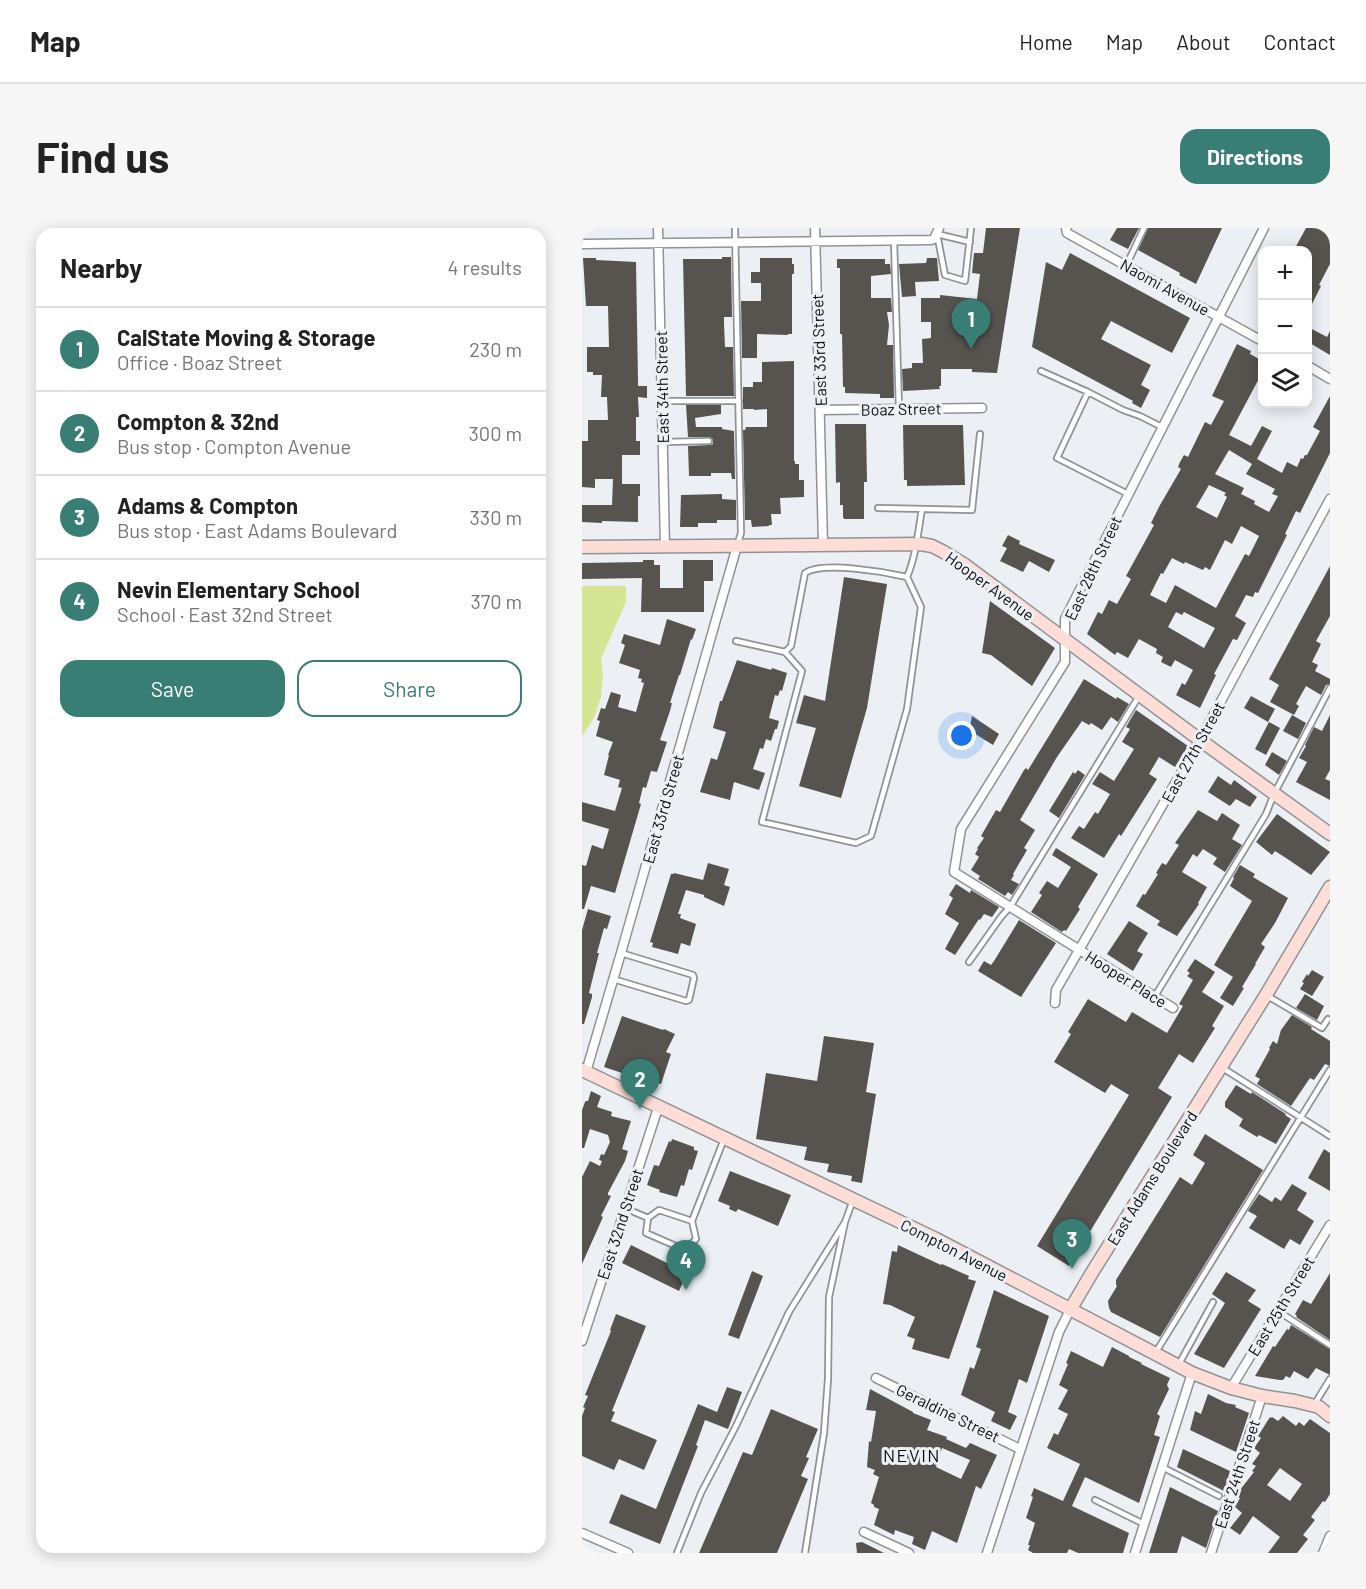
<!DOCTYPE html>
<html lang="en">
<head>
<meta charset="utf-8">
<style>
  :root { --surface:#fff; --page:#f6f6f6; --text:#222; --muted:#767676; --line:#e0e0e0; --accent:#397e74 }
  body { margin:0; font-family:Barlow,sans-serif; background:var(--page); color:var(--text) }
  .controls { position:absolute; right:18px; top:18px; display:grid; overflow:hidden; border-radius:12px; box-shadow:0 3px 15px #0003 }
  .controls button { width:54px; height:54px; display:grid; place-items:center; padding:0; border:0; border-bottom:2px solid var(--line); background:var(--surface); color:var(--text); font:30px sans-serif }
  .you { position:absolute; left:380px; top:508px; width:21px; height:21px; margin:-15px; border:4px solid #fff; border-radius:50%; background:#1a73e8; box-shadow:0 0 0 9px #1a73e833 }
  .badge { display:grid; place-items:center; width:39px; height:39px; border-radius:50%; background:var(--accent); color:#fff; font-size:20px; font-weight:700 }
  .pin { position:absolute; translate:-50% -50px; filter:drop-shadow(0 2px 3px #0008) }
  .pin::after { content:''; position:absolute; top:32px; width:21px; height:18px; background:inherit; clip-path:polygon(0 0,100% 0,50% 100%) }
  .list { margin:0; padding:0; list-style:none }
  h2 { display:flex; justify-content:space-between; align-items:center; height:78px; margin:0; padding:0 24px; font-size:26px }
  h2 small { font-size:20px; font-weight:400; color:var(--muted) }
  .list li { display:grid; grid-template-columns:39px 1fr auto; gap:18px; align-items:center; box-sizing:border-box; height:84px; padding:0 24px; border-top:2px solid var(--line) }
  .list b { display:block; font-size:22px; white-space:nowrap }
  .list p { margin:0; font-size:20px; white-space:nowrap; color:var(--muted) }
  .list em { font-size:20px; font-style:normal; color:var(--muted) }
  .actions { display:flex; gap:12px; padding:18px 24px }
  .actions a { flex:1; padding:14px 0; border:2px solid var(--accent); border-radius:18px; text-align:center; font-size:21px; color:var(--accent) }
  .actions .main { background:var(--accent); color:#fff }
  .icon { flex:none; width:33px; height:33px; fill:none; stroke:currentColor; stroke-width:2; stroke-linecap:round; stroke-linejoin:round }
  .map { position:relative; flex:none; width:748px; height:1325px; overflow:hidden; border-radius:18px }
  header { display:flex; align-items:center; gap:36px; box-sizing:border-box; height:84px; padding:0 30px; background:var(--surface); border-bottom:2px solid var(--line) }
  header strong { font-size:28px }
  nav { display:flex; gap:33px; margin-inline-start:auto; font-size:21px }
  .intro { display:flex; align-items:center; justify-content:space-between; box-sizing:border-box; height:144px; padding:0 36px }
  h1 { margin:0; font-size:42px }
  .button { padding:15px 27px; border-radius:18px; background:var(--accent); color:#fff; font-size:21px; font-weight:700 }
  main { display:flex; gap:36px; padding:0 36px }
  aside { flex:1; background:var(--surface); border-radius:18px; box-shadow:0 3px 15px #0003 }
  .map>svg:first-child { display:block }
  .green { fill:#d6e593 }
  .building { fill:#575450; fill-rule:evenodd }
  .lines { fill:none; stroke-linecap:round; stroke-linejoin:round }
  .lane-casing { stroke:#8f9398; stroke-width:8 }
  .street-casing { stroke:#8f9398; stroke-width:11 }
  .secondary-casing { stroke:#8f9398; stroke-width:15 }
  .lane { stroke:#fff; stroke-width:4.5 }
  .street { stroke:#fff; stroke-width:8 }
  .secondary { stroke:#fdddd5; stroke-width:12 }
  .labels { text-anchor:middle; stroke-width:6; stroke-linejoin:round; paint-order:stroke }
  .street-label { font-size:16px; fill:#0b0c0e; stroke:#ecf0f5 }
  .neighbourhood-label { font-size:18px; letter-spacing:1.5px; fill:#0b0c0e; stroke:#ecf0f5 }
</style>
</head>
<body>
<header>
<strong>Map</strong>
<nav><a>Home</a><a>Map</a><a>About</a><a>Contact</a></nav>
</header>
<div class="intro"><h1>Find us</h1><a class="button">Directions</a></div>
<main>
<aside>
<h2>Nearby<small>4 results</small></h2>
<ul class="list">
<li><span class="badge">1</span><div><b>CalState Moving &amp; Storage</b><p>Office · Boaz Street</p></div><em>230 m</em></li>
<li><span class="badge">2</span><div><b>Compton &amp; 32nd</b><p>Bus stop · Compton Avenue</p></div><em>300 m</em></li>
<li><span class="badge">3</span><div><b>Adams &amp; Compton</b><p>Bus stop · East Adams Boulevard</p></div><em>330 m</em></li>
<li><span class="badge">4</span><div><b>Nevin Elementary School</b><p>School · East 32nd Street</p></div><em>370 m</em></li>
</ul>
<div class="actions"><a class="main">Save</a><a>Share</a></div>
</aside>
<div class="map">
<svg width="748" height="1325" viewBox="0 0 748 1325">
  <rect width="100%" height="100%" fill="#ecf0f5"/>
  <path class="green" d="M0 358H44V374L19 431 21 449 19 469 12 490 0 508Z"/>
  <path class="building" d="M404 0H438L415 145 390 144V141H359V158H357L358 161 321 163 320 141 330 140V135H341L340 111 349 110V94H339V70H358V67L395 71 398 46 390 45 392 25H401Z
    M535 0H557L546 21 528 12Z
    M566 0H640L614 56 597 47 598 45 556 22Z
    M724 0H748V36L737 57 739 58 726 84V22H712Z
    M488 25 608 90 590 125 529 93 519 111 569 137 559 157 568 162 559 180 550 175 551 173 450 119 464 34 480 42Z
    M140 29H149L150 89H142V96L143 119H151L152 168H104L101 31H140Z
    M1 30H14V32L54 34 56 152V158H65V170L56 169 57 189H54V213H58V227H40V256H58V268H56V294L20 293V295L0 294V277H30L31 251H13V260L0 259V213H6V192H26L25 169H19L20 147H11V144H5V119H27L26 78H4Z
    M178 30H210V36H212V46H210V106H206V107L175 106V130H160L159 73H179V55H169V44H178Z
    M345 30H355L357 53 333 54 334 68 320 69 317 36 344 35Z
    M255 31H303V36H308L309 46 289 48V70H309L310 84H305L307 97 305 117H311L312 170H298V166L263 165V159H261L260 106H258V40H255Z
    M726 99 745 109 748 103V127L726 114Z
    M655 116 669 123 668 126 681 133V143L647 207 669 218 680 198 690 203 675 231 700 245 705 234 715 239 719 230 721 231 723 227H725L738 203 731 199 748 168V225L718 285 714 283 703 306 705 307 676 365 673 364 671 369 664 367 653 388 664 395 655 412 651 411 632 446 634 447 618 480 594 467 600 455 603 457 611 442 593 432 589 439 579 434 581 429 574 425 575 421 557 411 546 430 535 424 533 427 505 406 516 384 520 386 527 372 535 376 549 351 544 348 572 297 569 295 578 277 599 241 596 239 598 234 602 227 606 229 623 194 629 197 642 173 630 168 652 122ZM647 222 670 236 664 246 693 261 690 266 696 268 687 284 672 276 673 273 659 266 662 260 633 246ZM627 257 644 265 642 267 645 269 635 290 614 279ZM659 298 677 308 667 328 663 326 634 380 593 357 584 375 568 367 579 345 581 346 590 330 602 336 603 334 621 342 623 339 628 342 643 312 650 316ZM594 384 600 387 602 384 633 400 622 420 586 399Z
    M212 133V233H213V236H217V252H222V269L198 270 199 286H189L190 297H187V298L170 299 169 292H163L161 202H163L164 199H185V181L172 182V181H161V159H171V154H180V134Z
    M104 177H139V186L113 190 114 199H140V201L152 203 153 251H150L149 245H129V248H107L106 218 128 217 131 216V212L127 209H106Z
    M253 196H284L285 254H282V291H262L261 289V277H258V254L254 255Z
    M321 197H381L383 257 325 258V252H322Z
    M140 266V271L154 272V292H135V295H116V299H98L99 267Z
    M426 307 438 313 437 316 473 332 467 344 447 333 441 344 418 333 425 320 420 318Z
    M61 332H72V337H78V360H101V332H131V353H122V384H59L60 350 0 351V335L61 334Z
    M748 338V388L734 413 739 416 730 434 736 437 733 443 748 451V456L744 457 739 467 724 458 714 476 717 478 712 487 688 474 697 457 687 451Z
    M262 349 305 356 285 480 259 570 217 558 234 500 214 495 222 467 243 473Z
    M408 373 473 420 450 458 409 427 400 425Z
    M85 391 114 401 110 412 109 411 98 447H97L88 475H90L88 483 78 512 85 514 75 544 69 543 64 560 61 559 57 575 59 576 33 665 9 658 2 681H0V637L4 638 10 617 21 621 27 601 0 593V574L33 583 40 560 36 559 38 552 22 547 27 527H26L31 514 14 508 18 493 15 492 19 480 23 481 29 464 39 467 36 479 54 484 62 455 59 454 60 451 56 450 58 442 37 435 43 417 39 415 42 406 78 417Z
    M155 432 189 442 190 440 205 445 200 463 198 462 196 468 193 467 187 490 197 493 195 501H193L189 513 184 511 181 521 178 520 171 541 183 545 177 562 152 554 148 572 118 564 129 530 135 532 144 504 131 500 138 473H140Z
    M502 451 534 471 535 469 547 476 536 494 529 489 520 502 509 495 507 497 500 493 475 529 438 592 453 602 442 620 445 622 431 646 432 647 429 652 437 656 430 667 426 664 423 668 396 651 398 648 389 642 397 629 393 626 396 621 395 620 402 610 399 608 414 582 418 584 442 542 444 540 446 542Z
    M669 468 693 481 686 494 662 480Z
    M554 482 606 518 593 539 577 529 567 546 575 551 539 608 537 606 522 630 489 610 497 598 502 601 513 584 516 586 528 566 510 556 518 544 532 553 552 521 540 514 548 501 544 499Z
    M710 487 724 495 716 511 701 503Z
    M748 487V542L743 551 748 553V572L714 554 725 534 717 530 724 518 723 517 732 499 740 503Z
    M390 488 417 506 411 517 390 504 392 501 388 499Z
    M687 494 698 500 684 527 673 521Z
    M690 524 705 533 697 547 683 537Z
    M496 542 503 547 477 590 467 583 491 544 493 546Z
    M636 548 649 557 652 552 675 569 668 579 654 571 648 578 626 564Z
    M616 582 635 593 640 585 658 597 650 611 660 617 643 644 631 636 635 630 621 621 615 629 611 626 600 644 625 659 616 675 617 676 595 708 575 697 578 693 554 678 561 666 563 667 576 646 574 645 580 635 584 637 597 617 593 615Z
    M695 586 748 624 729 647 704 630 693 623 690 627 674 614Z
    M474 620 516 646 496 679 498 681 484 703 482 702 480 704 449 684 460 667 457 665 465 653 476 660 489 639 470 627Z
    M126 635 147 641 142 657 148 659 142 678 122 669V667L104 662 96 686H99L98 690 114 696 108 718 99 715 96 726 70 719 71 715 68 714 89 646H91L92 645 121 652Z
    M658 637 673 646 671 649 706 670 693 695 679 716 683 719 673 736H674L660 759 662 760 651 778 638 770 651 749 632 737 670 673 648 658 652 650 651 649Z
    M374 656 388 665 389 662 417 679 410 689 402 686 398 692 397 691 373 727 363 721 377 695 363 686 371 670 367 667Z
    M6 681 29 688 25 701 22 700 15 725H17L7 765 10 766V769L2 796H0V702Z
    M437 692 474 715 439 769 396 743 402 733 409 737 412 733Z
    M547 693 566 705 555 723 561 726 551 743 525 726Z
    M613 731 633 744 620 764 642 778 630 798 633 800 611 835 597 826 576 860 590 869 487 1038 455 1018 547 867 529 856 523 865 472 834 489 806 486 804 506 771 544 794 550 784 585 805 601 778 597 776 611 752 605 748 608 745 605 743Z
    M730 742 742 749 730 768 718 761 722 755 720 754 725 746 726 748Z
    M723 766 742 778 735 792 714 780Z
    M710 787 730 799 729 801 748 813V838L743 836 732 852 728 850 709 878 675 856 678 851 673 848 688 821 687 820 691 813 695 816 699 802Z
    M40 788 81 802 82 801 93 806 84 824 89 826 79 856 61 850V852L22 839Z
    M242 808 292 815 284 864 294 866 280 955 269 953 270 948 245 944 247 936 222 932 225 919 174 911 184 845 235 853Z
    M654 857 669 866 670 864 704 886 703 887 709 891 694 916 677 907 675 909 657 898 661 891 643 879V874Z
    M9 863 19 868 15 879 30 884 29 888 49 893 40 921 46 923 43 933 26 965V967L29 968 19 988 21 989 0 1036V949L8 933 18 938 20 933 17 932 19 926 22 927 28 914 26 907 8 901 2 920H0V882L3 874 4 873H6Z
    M623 906 681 942 578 1109 529 1084 527 1080 526 1073 535 1058 534 1057V1052L598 949 610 957 623 935 611 927Z
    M90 911 112 919V922L116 923 110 942 107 941 102 958 99 957 95 969 77 964 78 962 65 957 72 937 77 938 87 913 89 914Z
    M742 921 748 925V963L726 950Z
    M148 943 209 967 196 998 156 981 154 984 147 981 148 978 136 973Z
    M710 956 725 965 715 982 732 993 718 1017 708 1011 702 1021 667 1000 675 988 666 983 677 966 690 974 693 969 699 973Z
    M49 1017 105 1045 97 1063 40 1035Z
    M316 1017 359 1037 360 1036 387 1048 386 1051 394 1053 367 1131 330 1121 333 1111 325 1108 333 1089 308 1077 301 1076 310 1023 315 1024Z
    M170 1043 181 1048 157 1111 146 1107Z
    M644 1044 674 1062 666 1073 679 1081 642 1140 612 1126 643 1075 630 1066Z
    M748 1045V1112L714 1089 715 1088 713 1086 721 1072 729 1076Z
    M412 1062 467 1088 445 1155 437 1151 426 1184 435 1188 428 1202 409 1193 413 1184 379 1167 388 1139 392 1141 399 1121 394 1119Z
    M34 1086 64 1098 30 1183 33 1184 29 1193 75 1212 62 1242 37 1231 32 1242 0 1228V1188L3 1180 1 1179 6 1168 3 1167 29 1103 28 1102Z
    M709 1097 748 1121V1147L734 1140 726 1151 712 1143 708 1150 704 1148 701 1152H698L673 1148 691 1118 693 1119 705 1101 707 1102Z
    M530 1119 547 1128V1129L560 1135 559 1136 588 1150 585 1157 587 1161 575 1186 578 1188 572 1207 578 1209 557 1275 503 1249 490 1278 547 1305 541 1325H496L487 1321 485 1325H451L446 1322 448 1317H446L453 1295 444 1290 451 1269 449 1268 452 1260 481 1273 498 1236 465 1220 472 1205 476 1207 486 1186 476 1181 486 1162 477 1157 486 1136 484 1135 489 1123 521 1139Z
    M145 1159 160 1164 146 1201 123 1192 114 1217 116 1218 78 1316 27 1295 39 1266 74 1281 116 1176 135 1184Z
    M288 1161 331 1184V1185L349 1192 345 1202 365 1209 364 1211 384 1220 388 1215 415 1227 399 1261 394 1258 375 1315 350 1303 343 1322 330 1316 332 1309 313 1302 312 1307 292 1297 297 1281 292 1279V1277L289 1275 297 1249 291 1246 293 1242 285 1239 287 1213 289 1214 294 1183 284 1182ZM360 1220 388 1232 379 1251 354 1239Z
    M626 1166 644 1175 654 1177 653 1179 667 1185 654 1224 608 1202 613 1183 619 1186Z
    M189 1181 236 1201 224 1229 227 1230 219 1248 226 1251 195 1325H117L161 1224 170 1227Z
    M701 1188 714 1198 717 1194 722 1198 728 1191 748 1205V1266L743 1274 741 1273 729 1289 733 1292 721 1307 726 1311 715 1325H686L698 1309 671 1288 658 1307 648 1300 660 1285 653 1279 658 1270 654 1269V1267L672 1244 670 1243 674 1238 670 1236 678 1225 672 1220 679 1210 676 1208 688 1189 689 1190 690 1189 696 1193ZM698 1240 720 1256 708 1273 685 1257Z
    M601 1221 648 1243 642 1263 595 1239Z
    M588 1259 636 1283 624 1320 600 1308 595 1325H567Z
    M280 1314 302 1325H275L274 1315Z"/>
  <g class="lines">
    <defs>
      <path id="lane" d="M153 0 159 305 155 318
        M312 12 317 181
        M388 14 355 6 363 47 383 53 389 0
        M544 38 562 0
        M459 143 506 164
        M80 173H157
        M81 214 127 213
        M546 266 475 230 506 164 541 182 558 188 580 199
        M296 280 390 282 398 206
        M154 413 203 424 209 418 223 345C241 333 303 344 325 349 334 328 336 304 340 281
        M203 424 220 443 180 594 274 615 289 608 325 481 339 379 325 349
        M387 734 419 689 428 679 557 468
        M31 751 104 773 107 772 112 750 111 747 39 725
        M684 767 740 800 746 791
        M573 768 684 586 692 566 748 460
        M639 839 748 908
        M43 980 66 990
        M110 993 77 982 66 990 64 1005 103 1022 114 1011 110 993 142 911
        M696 1083 748 1117
        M574 1124 748 842
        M597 1136 631 1074
        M732 1177 748 1151
        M580 1239 637 1268
        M513 1272 562 1296
        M95 1325 119 1265 154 1198 207 1084 263 994
        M223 1325 242 1205 246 1151 247 1069 263 994 271 972"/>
      <path id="street" d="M76 0 83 319
        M233 0 241 316
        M484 0 485 5 680 113
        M0 16 349 12 352 11 357 0
        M726 138 748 151
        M239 182 400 180
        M473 775 474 762 618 512 748 271
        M591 780 372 644 379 601 483 434V391L682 0
        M4 844 39 725 155 318
        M0 1113 76 880
        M294 1150 438 1221
        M649 1160 748 997
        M282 1304 327 1325
        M0 1305 46 1325
        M405 1325 477 1104 488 1082
        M553 1325 610 1145
        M629 1325 680 1168
        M741 1325 748 1308"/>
      <path id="secondary" d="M0 319 339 316 350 318 360 323 383 337 618 512 748 606
        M0 842 354 1011 610 1145 649 1160 680 1168 713 1173 737 1179 748 1188
        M488 1082 511 1043 684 767 748 659"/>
    </defs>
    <use href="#lane" class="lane-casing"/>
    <use href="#street" class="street-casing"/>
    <use href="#secondary" class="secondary-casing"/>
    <use href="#lane" class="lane"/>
    <use href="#street" class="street"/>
    <use href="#secondary" class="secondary"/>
  </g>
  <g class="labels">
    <g class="street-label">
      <text transform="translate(583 59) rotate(29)" y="6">Naomi Avenue</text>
      <text transform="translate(237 122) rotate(-92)" y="6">East 33rd Street</text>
      <text transform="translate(80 159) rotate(-91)" y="6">East 34th Street</text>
      <text transform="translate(319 181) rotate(-1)" y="6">Boaz Street</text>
      <text transform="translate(511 340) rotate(-65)" y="6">East 28th Street</text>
      <text transform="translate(408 358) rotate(36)" y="6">Hooper Avenue</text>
      <text transform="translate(611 524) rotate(-61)" y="6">East 27th Street</text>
      <text transform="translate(81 581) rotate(-74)" y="6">East 33rd Street</text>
      <text transform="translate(544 751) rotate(32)" y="6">Hooper Place</text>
      <text transform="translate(570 950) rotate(-58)" y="6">East Adams Boulevard</text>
      <text transform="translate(38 996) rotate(-72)" y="6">East 32nd Street</text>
      <text transform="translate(372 1022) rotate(27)" y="6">Compton Avenue</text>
      <text transform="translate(699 1078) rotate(-59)" y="6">East 25th Street</text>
      <text transform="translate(366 1185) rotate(26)" y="6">Geraldine Street</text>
      <text transform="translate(655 1246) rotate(-72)" y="6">East 24th Street</text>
    </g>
    <g class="neighbourhood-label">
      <text x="330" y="1234">NEVIN</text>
    </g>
  </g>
</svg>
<div class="controls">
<button>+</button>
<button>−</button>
<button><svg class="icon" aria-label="layers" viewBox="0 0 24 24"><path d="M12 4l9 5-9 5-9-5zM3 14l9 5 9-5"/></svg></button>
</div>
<div class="you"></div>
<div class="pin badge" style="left:389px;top:121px">1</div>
<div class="pin badge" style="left:58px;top:881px">2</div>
<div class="pin badge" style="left:490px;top:1041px">3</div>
<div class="pin badge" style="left:104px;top:1062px">4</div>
</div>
</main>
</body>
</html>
